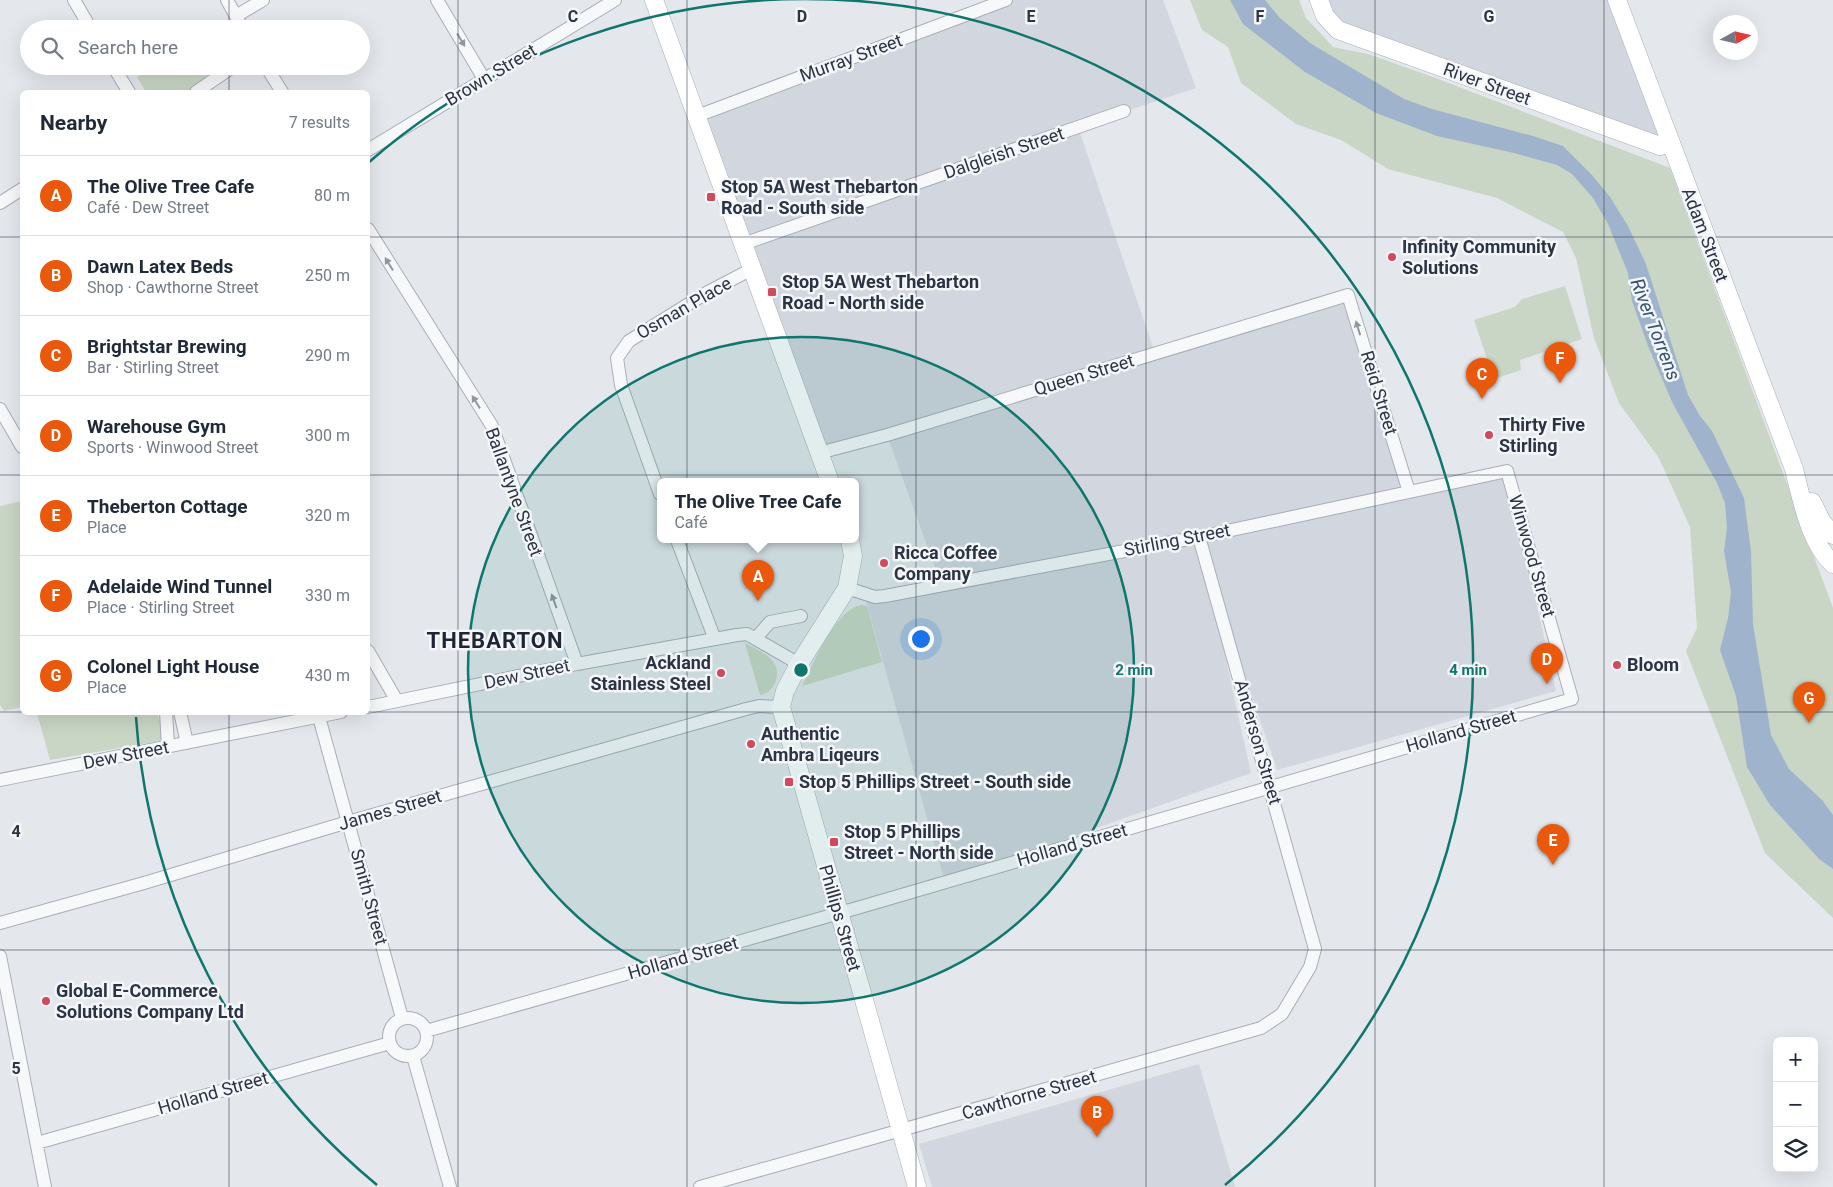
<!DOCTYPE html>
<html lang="en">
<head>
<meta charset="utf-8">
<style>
  :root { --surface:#fff; --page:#f6f6f7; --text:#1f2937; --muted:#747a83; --line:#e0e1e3; --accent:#ea580c }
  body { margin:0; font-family:Roboto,sans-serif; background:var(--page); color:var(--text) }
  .controls { position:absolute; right:15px; bottom:15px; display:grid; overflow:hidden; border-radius:8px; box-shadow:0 5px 20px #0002 }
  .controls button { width:45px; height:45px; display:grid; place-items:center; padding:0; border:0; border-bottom:1px solid var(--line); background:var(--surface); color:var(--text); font:25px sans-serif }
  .compass { position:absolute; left:1713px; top:15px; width:45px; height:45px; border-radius:50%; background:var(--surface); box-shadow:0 5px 20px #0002; rotate:82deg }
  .you { position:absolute; left:920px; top:638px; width:18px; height:18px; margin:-12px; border:4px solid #fff; border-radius:50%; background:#1a73e8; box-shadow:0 0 0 8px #1a73e833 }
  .badge { display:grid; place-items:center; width:32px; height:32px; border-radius:50%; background:var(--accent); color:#fff; font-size:16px; font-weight:700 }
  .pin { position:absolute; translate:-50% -41px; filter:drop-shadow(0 1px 2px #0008) }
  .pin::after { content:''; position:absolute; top:26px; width:18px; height:15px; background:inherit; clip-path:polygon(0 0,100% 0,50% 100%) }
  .popup { position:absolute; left:657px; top:478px; width:202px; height:65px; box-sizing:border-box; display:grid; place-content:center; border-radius:8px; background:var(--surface); filter:drop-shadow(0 1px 4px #0005); font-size:16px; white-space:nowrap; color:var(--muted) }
  .popup b { font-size:19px; color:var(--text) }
  .popup::after { content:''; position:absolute; left:50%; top:100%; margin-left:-10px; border:10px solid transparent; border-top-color:var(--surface) }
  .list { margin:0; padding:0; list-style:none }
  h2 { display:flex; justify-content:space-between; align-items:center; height:65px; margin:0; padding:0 20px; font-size:21px }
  h2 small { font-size:16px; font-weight:400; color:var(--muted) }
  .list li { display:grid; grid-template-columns:32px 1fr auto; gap:15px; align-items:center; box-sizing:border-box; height:80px; padding:0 20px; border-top:1px solid var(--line) }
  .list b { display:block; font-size:19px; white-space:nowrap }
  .list p { margin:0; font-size:16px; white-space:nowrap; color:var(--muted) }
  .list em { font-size:16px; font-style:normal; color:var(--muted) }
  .icon { flex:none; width:28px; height:28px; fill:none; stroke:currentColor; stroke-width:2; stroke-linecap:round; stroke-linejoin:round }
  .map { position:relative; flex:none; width:1833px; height:1187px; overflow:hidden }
  .search { position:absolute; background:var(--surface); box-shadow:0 5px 20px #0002; left:20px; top:20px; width:350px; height:55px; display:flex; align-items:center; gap:12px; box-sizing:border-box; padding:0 18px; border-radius:28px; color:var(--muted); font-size:19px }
  .panel { position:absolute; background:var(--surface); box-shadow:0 5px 20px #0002; left:20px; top:90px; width:350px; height:625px; border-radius:8px }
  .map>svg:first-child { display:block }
  .built { fill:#d2d6de }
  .green { fill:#c9d6c5 }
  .water { fill:#9fb4cc }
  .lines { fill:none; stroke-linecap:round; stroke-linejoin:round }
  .street-casing { stroke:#a9aeb7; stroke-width:14 }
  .secondary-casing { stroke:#a9aeb7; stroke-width:19 }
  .street { stroke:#f7f8fa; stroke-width:12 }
  .secondary { stroke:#fff; stroke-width:18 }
  .oneway { fill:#9196a0 }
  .grid { fill:none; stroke:#2b3445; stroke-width:1; stroke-opacity:0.55 }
  .ring { fill:none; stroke:#0f766e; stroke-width:2.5 }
  .poi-dot { fill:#d1495b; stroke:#f4f6f9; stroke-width:2 }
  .labels { text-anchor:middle; stroke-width:5; stroke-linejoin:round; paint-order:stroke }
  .street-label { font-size:18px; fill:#2b3445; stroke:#f4f6f9 }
  .poi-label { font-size:18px; font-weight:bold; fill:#2b3445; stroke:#f4f6f9; text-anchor:start }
  .water-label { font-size:19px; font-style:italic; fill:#34527a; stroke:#f4f6f9 }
  .district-label { font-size:22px; font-weight:bold; letter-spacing:1px; fill:#1d2536; stroke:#f4f6f9 }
  .grid-label { font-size:16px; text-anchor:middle; font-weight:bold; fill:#2b3445; stroke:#f4f6f9; stroke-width:5; stroke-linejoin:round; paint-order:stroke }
  .centre { fill:#0f766e; stroke:#f4f6f9; stroke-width:2.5 }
  .ring-label { font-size:15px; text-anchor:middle; font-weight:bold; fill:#0f766e; stroke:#f4f6f9; stroke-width:5; stroke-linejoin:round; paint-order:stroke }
</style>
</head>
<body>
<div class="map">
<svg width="1833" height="1187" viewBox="0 0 1833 1187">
  <rect width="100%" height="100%" fill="#e4e7ec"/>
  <path class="built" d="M1006 0H1163L1196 88 1078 127 1155 353 1348 295 1409 492 1507 471 1556 691 1277 770 1200 543 1251 773 945 882 864 594 941 584 887 435 819 453 697 116Z
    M1321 0H1618L1671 143 1338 30Z
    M1199 1064 1235 1187H932L919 1144Z"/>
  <path class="green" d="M1190 0H1299L1306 18 1333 47 1368 54 1433 77 1670 168 1833 608V918L1765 853 1686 651 1697 628 1690 527 1659 458 1619 403 1594 338 1576 258 1563 232 1497 198 1388 169 1341 140 1296 124 1241 83 1228 47 1202 30Z
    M155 66H225L206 82 189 92H146L137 77Z
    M1565 286 1582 339 1520 360 1521 370 1494 379 1474 320 1515 307 1522 299Z
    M22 501V707L4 711 0 705V506Z
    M861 605 867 606 882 662 802 686C813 664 836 609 861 605Z
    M745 643C761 652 784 660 775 683 772 690 767 693 760 695Z
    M37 713H157L166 740 50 760Z"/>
  <path class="water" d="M1230 0H1265L1280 18 1310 43 1404 99 1432 109 1533 136 1563 146 1592 175 1610 197 1628 226 1646 264 1688 395 1700 416 1712 431 1744 498 1751 551 1753 624 1771 735 1789 769 1822 800 1833 815V869L1819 859 1770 805 1747 767 1736 696 1720 650 1728 618 1731 592 1724 551 1727 528 1725 503 1717 483 1673 404 1648 346 1632 301 1628 273 1608 224 1593 198 1572 174 1557 165 1514 153 1437 136 1376 113 1305 72 1243 24Z"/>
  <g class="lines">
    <defs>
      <path id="street" d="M74 0 91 29
        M227 0 243 29
        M437 0 484 79
        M236 16 263 0
        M113 66 129 92
        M266 66 282 92
        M196 92 234 66
        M697 116 1006 0
        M368 150 615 0
        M0 203 22 189
        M368 229 492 426 577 664
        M743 244 1124 111
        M0 409 22 447
        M819 453 887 435 1348 295 1409 492
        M660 494 621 385 617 358 629 341 708 292 752 269
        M677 540 714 637
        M756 638 770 622 801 616
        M368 651 397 701
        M368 707 577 664 737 635 747 634 799 664
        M166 712 168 746
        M180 712 187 743
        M319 717 402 1018
        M0 780 341 712
        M0 923 144 883 348 822 746 709 759 706 781 707
        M0 956 45 1187
        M389 1037a19 19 0 1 1 38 0a19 19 0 1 1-38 0Z
        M426 1031 857 908 1572 699 1507 471 1199 537 885 596 875 597 847 588
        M413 1056 450 1187
        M37 1143 390 1043
        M700 1187 1261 1028 1282 1014 1310 967 1315 949 1199 537"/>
      <path id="secondary" d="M654 0 830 482
        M1319 0 1325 16 1338 30 1660 146 1671 143
        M1617 0 1794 469C1801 498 1810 543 1833 564
        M1812 502 1822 522 1833 535
        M850 540 853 556 847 588 799 664 785 691 781 707 917 1187"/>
    </defs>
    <use href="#street" class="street-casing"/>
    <use href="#secondary" class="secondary-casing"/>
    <use href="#street" class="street"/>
    <use href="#secondary" class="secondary"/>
  </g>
  <defs><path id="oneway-solid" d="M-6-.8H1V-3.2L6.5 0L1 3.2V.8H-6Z" transform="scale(1.25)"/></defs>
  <g class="oneway">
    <use href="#oneway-solid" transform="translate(461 40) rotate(59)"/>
    <use href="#oneway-solid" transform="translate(389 264) rotate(-122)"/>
    <use href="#oneway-solid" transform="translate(1358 328) rotate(-107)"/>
    <use href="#oneway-solid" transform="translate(476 402) rotate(-122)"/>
    <use href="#oneway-solid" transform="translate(554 601) rotate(-110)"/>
  </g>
  <path class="grid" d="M229 0V29M458 0V1187M687 0V1187M916 0V1187M1146 0V1187M1375 0V1187M1604 0V1187M229 66V92M0 237H22M368 237H1833M0 475H22M368 475H1833M0 712H22M229 712V1187M368 712H1833M0 950H1833"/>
  <circle cx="801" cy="670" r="333" fill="#0f766e" fill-opacity=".12"/>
  <g class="ring">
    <circle cx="801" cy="670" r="333"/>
    <path d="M377 1185A667 667 0 0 1 136 717M368 163A667 667 0 1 1 1225 1185"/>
  </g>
  <g class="poi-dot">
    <rect x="706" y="192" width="10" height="10" rx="2.5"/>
    <circle cx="1392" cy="257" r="5"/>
    <rect x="767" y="287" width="10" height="10" rx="2.5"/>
    <circle cx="1489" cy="435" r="5"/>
    <circle cx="884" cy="563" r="5"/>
    <circle cx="1617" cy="665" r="5"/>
    <circle cx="721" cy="673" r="5"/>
    <circle cx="751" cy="744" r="5"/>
    <rect x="784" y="777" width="10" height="10" rx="2.5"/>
    <rect x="829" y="837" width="10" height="10" rx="2.5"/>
    <circle cx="46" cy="1001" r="5"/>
  </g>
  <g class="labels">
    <g class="street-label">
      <text transform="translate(851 58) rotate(-20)" y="6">Murray Street</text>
      <text transform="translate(491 75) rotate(-31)" y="6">Brown Street</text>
      <text transform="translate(1487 84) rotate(20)" y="6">River Street</text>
      <text transform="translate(1004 153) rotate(-19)" y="6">Dalgleish Street</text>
      <text transform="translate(1705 235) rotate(69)" y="6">Adam Street</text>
      <text transform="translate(684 308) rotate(-30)" y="6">Osman Place</text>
      <text transform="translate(1084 375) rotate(-17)" y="6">Queen Street</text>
      <text transform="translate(1379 393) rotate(73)" y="6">Reid Street</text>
      <text transform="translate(514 492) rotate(70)" y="6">Ballantyne Street</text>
      <text transform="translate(1177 540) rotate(-11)" y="6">Stirling Street</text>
      <text transform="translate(1532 556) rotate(74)" y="6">Winwood Street</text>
      <text transform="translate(527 674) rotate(-12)" y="6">Dew Street</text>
      <text transform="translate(1461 731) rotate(-16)" y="6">Holland Street</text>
      <text transform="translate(1258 742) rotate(74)" y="6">Anderson Street</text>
      <text transform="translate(126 755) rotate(-11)" y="6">Dew Street</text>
      <text transform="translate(390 810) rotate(-16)" y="6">James Street</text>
      <text transform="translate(1072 845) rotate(-16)" y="6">Holland Street</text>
      <text transform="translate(369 897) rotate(75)" y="6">Smith Street</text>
      <text transform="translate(840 918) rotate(74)" y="6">Phillips Street</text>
      <text transform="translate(683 958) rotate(-16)" y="6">Holland Street</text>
      <text transform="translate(213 1093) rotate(-16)" y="6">Holland Street</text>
      <text transform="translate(1029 1095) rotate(-16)" y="6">Cawthorne Street</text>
    </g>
    <g class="poi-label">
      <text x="721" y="193">Stop 5A West Thebarton<tspan x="721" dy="21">Road - South side</tspan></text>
      <text x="1402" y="253">Infinity Community<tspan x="1402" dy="21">Solutions</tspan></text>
      <text x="782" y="288">Stop 5A West Thebarton<tspan x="782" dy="21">Road - North side</tspan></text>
      <text x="1499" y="431">Thirty Five<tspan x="1499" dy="21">Stirling</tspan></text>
      <text x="894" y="559">Ricca Coffee<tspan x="894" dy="21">Company</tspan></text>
      <text x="711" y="669" text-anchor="end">Ackland<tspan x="711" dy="21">Stainless Steel</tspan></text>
      <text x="1627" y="671">Bloom</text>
      <text x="761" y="740">Authentic<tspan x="761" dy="21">Ambra Liqeurs</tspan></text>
      <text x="799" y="788">Stop 5 Phillips Street - South side</text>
      <text x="844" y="838">Stop 5 Phillips<tspan x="844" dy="21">Street - North side</tspan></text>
      <text x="56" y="997">Global E-Commerce<tspan x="56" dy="21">Solutions Company Ltd</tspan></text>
    </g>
    <g class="water-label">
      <text transform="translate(1656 329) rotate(69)" y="7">River Torrens</text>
    </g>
    <g class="district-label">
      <text x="495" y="648">THEBARTON</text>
    </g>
  </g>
  <g class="grid-label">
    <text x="573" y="22">C</text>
    <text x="802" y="22">D</text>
    <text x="1031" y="22">E</text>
    <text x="1260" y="22">F</text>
    <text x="1489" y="22">G</text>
    <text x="16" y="837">4</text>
    <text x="16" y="1074">5</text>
  </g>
  <circle cx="801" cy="670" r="8" class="centre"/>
  <g class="ring-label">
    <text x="1134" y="675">2 min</text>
    <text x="1468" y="675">4 min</text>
  </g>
</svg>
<div class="controls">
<button>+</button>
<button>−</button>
<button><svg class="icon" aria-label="layers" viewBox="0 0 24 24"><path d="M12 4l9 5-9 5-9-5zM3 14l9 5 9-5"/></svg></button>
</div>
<svg class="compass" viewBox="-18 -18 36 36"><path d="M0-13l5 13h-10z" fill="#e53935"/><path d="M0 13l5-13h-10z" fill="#747a83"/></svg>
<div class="you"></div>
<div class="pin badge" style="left:758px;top:601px">A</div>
<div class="popup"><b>The Olive Tree Cafe</b>Café</div>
<div class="pin badge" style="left:1097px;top:1137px">B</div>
<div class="pin badge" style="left:1482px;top:399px">C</div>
<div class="pin badge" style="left:1547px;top:684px">D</div>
<div class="pin badge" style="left:1553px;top:865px">E</div>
<div class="pin badge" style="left:1560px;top:383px">F</div>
<div class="pin badge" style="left:1809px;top:723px">G</div>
<div class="search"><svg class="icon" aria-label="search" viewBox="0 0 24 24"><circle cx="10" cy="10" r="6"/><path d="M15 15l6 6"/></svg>Search here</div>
<section class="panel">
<h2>Nearby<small>7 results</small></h2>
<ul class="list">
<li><span class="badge">A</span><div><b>The Olive Tree Cafe</b><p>Café · Dew Street</p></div><em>80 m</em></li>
<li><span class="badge">B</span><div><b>Dawn Latex Beds</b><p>Shop · Cawthorne Street</p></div><em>250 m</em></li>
<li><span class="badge">C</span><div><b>Brightstar Brewing</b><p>Bar · Stirling Street</p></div><em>290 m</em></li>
<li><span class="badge">D</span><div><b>Warehouse Gym</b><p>Sports · Winwood Street</p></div><em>300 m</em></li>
<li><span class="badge">E</span><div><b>Theberton Cottage</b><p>Place</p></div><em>320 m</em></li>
<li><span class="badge">F</span><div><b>Adelaide Wind Tunnel</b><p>Place · Stirling Street</p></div><em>330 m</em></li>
<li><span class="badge">G</span><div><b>Colonel Light House</b><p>Place</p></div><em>430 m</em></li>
</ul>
</section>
</div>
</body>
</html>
